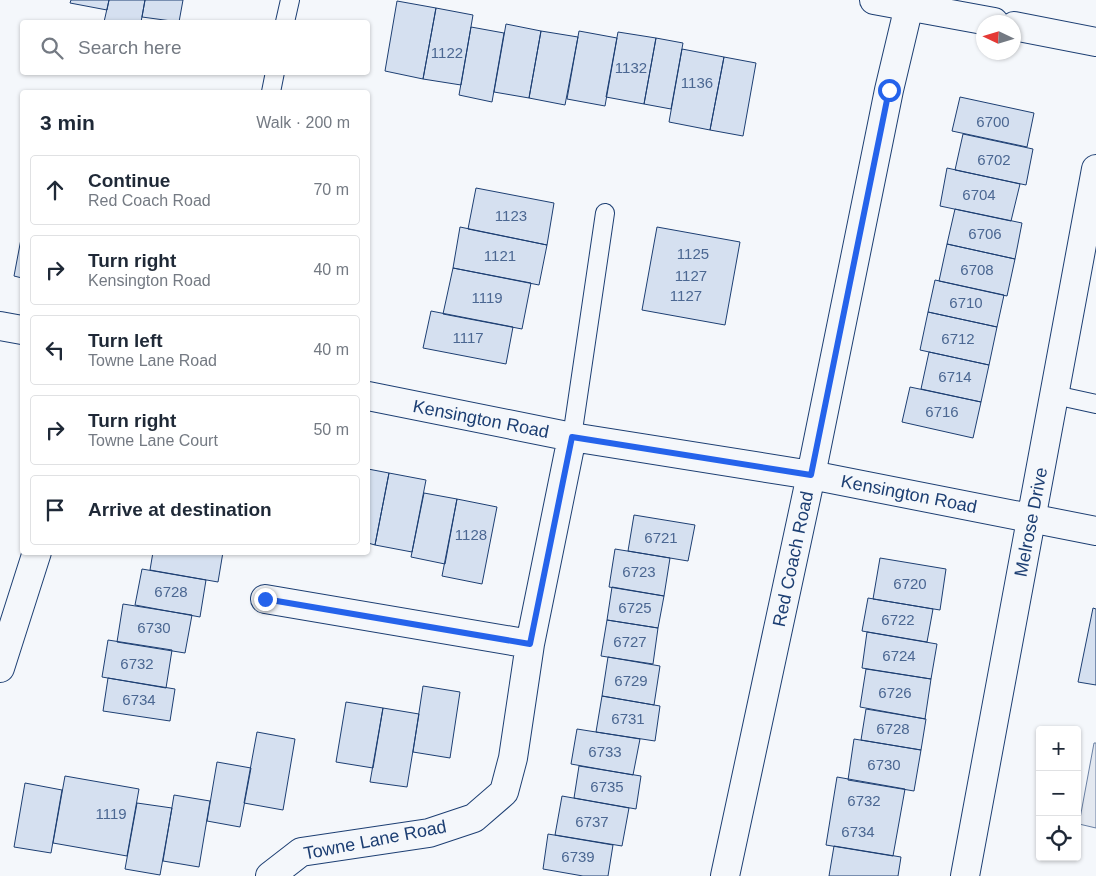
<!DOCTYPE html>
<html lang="en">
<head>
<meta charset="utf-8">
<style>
  :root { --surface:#fff; --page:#f6f6f7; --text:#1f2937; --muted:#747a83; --line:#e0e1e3 }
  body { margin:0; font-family:Helvetica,sans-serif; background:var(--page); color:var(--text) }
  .controls { position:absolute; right:15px; bottom:15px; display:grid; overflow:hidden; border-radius:5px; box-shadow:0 1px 4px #0004 }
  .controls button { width:45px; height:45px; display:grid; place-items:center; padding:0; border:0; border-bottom:1px solid var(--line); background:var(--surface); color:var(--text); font:25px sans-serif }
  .compass { position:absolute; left:976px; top:15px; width:45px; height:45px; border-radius:50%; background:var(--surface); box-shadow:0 1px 4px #0004; rotate:274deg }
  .stop { position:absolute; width:15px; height:15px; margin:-11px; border:4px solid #2563eb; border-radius:50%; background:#fff }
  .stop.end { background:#2563eb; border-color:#fff; box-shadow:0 1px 5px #0008 }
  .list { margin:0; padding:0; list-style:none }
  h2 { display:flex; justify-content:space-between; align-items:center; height:65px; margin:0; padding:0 20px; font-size:21px }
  h2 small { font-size:16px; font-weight:400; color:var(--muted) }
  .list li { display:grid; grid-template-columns:32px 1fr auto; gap:15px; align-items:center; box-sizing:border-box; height:70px; margin:0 10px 10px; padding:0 10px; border:1px solid var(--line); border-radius:5px }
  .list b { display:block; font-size:19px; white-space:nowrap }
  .list p { margin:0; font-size:16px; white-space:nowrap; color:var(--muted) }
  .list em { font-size:16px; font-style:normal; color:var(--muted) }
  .icon { flex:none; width:28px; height:28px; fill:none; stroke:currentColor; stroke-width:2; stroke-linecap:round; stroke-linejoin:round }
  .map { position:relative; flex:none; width:1096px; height:876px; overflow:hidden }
  .search { position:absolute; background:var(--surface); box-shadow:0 1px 4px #0004; left:20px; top:20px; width:350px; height:55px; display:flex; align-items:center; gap:12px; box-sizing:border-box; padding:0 18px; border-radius:5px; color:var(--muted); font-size:19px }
  .panel { position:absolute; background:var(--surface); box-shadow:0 1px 4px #0004; left:20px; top:90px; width:350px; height:465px; border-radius:5px }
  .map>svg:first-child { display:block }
  .parking { fill:#e3e8f0; stroke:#687fa3 }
  .building { fill:#d5e0f0; stroke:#1d3f73 }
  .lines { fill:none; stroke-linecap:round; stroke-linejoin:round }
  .service-casing { stroke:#1d3f73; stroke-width:20 }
  .minor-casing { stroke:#1d3f73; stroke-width:30 }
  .service { stroke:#f4f7fb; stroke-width:18 }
  .minor { stroke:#f4f7fb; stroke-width:28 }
  .route { stroke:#2563eb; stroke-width:6 }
  .labels { text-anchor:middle; stroke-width:4; stroke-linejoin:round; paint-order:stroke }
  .number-label { font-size:15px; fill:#4b6792 }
  .street-label { font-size:18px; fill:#1d3f73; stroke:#f4f7fb }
</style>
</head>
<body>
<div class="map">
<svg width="1096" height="876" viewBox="0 0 1096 876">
  <rect width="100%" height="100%" fill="#f4f7fb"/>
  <path class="parking" d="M1094 743H1096V828L1079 824Z"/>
  <path class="building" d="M71 0H109L107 10 70 3Z
    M109 0H145L141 22H104Z
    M145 0H183L179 22 142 17Z
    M397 1 436 8 423 79 385 71Z
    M436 8 473 15 461 85 423 79Z
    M506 24 541 31 529 98 494 92Z
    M471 27 504 33 492 102 459 95Z
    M541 31 578 37 565 105 529 98Z
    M579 31 617 38 605 106 567 99Z
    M618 32 656 38 644 104 606 97Z
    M656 38 683 43 671 109 644 104Z
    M682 49 724 57 710 130 669 122Z
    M724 57 756 63 743 136 710 130Z
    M960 97 1034 113 1027 147 952 131Z
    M963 134 1033 149 1026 185 955 170Z
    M947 168 1020 184 1011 221 940 206Z
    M476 188 554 203 547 245 468 229Z
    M955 209 1022 223 1015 259 947 244Z
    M460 227 547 245 539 285 453 268Z
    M657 227 740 242 725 325 642 310Z
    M21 239H22V278L14 276Z
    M947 244 1015 259 1007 296 939 281Z
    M453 268 531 283 522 329 443 314Z
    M935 280 1004 295 997 327 928 312Z
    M431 311 513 327 506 364 423 348Z
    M928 312 997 327 989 365 920 350Z
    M929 352 989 365 981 402 921 389Z
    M910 387 981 402 973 438 902 422Z
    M368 469 389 473 375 545 368 543Z
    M389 473 426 480 412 552 375 545Z
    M424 493 457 499 445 564 411 557Z
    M457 499 497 507 482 584 442 576Z
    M634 515 695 525 688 561 628 551Z
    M615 549 670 558 664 596 609 587Z
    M153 552H223L218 582 150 570Z
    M880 558 946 569 940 610 873 599Z
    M142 569 206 580 200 617 135 605Z
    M612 587 664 596 658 628 607 620Z
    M868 598 933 609 927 642 862 631Z
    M123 604 192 615 185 653 117 642Z
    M1093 608 1096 609V685L1078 682Z
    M607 620 658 628 653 664 601 656Z
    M867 632 937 644 931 679 862 668Z
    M108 640 172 650 166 688 102 677Z
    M608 657 660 666 654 705 602 696Z
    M866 669 931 679 925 719 860 707Z
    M108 678 175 689 170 721 103 711Z
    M423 686 460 692 450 758 413 752Z
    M602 696 660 706 655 741 596 732Z
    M346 702 383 708 373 768 336 762Z
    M383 708 419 714 407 787 370 782Z
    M866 709 926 719 921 750 861 740Z
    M577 729 640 739 633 775 571 764Z
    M257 732 295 739 283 810 244 803Z
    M854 739 921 750 914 791 848 780Z
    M217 762 251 768 240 827 207 821Z
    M579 766 641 776 636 809 574 798Z
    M65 776 139 789 127 856 53 843Z
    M837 777 905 789 893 856 826 845Z
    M25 783 62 790 51 853 14 847Z
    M174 795 210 801 199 867 163 861Z
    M562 796 629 808 622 846 555 835Z
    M137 803 172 808 160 875 125 869Z
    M548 834 613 845 608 876H583L543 869Z
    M834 846 901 857 898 876H829Z"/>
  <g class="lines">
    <defs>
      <path id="service" d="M285 22 290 0
        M271 92 275 72
        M1055 395 1096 404
        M572 437 605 213"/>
      <path id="minor" d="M874 0 994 22
        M1014 26 1096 42
        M0 326 22 330
        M368 396 572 437 811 475 1096 531
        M265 599 530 644
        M0 668 37 552
        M270 876 301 852 429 833 474 818 504 792 513 758 530 644 572 437
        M725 876 811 475 889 90 909 6
        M965 876 1096 169"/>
    </defs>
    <use href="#service" class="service-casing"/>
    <use href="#minor" class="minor-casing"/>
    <use href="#service" class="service"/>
    <use href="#minor" class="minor"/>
  </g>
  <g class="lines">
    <path class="route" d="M265 599 530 644 572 437 811 475 889 90"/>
  </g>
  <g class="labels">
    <g class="number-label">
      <text x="447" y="58">1122</text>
      <text x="631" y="73">1132</text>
      <text x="697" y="88">1136</text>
      <text x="993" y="127">6700</text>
      <text x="994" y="165">6702</text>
      <text x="979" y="200">6704</text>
      <text x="511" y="221">1123</text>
      <text x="985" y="239">6706</text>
      <text x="693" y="259">1125</text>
      <text x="500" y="261">1121</text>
      <text x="977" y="275">6708</text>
      <text x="691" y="281">1127</text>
      <text x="686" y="301">1127</text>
      <text x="487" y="303">1119</text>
      <text x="966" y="308">6710</text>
      <text x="468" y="343">1117</text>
      <text x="958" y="344">6712</text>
      <text x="955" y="382">6714</text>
      <text x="942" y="417">6716</text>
      <text x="471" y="540">1128</text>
      <text x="661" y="543">6721</text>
      <text x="639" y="577">6723</text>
      <text x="910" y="589">6720</text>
      <text x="171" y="597">6728</text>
      <text x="635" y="613">6725</text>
      <text x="898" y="625">6722</text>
      <text x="154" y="633">6730</text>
      <text x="630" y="647">6727</text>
      <text x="899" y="661">6724</text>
      <text x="137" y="669">6732</text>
      <text x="631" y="686">6729</text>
      <text x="895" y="698">6726</text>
      <text x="139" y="705">6734</text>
      <text x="628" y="724">6731</text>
      <text x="893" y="734">6728</text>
      <text x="605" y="757">6733</text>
      <text x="884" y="770">6730</text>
      <text x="607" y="792">6735</text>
      <text x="864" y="806">6732</text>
      <text x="111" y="819">1119</text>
      <text x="592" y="827">6737</text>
      <text x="858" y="837">6734</text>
      <text x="578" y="862">6739</text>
    </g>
    <g class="street-label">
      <text transform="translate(481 419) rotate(11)" y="6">Kensington Road</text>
      <text transform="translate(909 494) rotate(11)" y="6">Kensington Road</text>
      <text transform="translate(1031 522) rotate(-79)" y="6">Melrose Drive</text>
      <text transform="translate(793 559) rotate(-78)" y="6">Red Coach Road</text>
      <text transform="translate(375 840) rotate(-11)" y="6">Towne Lane Road</text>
    </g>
  </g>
</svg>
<div class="controls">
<button>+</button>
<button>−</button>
<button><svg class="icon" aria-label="locate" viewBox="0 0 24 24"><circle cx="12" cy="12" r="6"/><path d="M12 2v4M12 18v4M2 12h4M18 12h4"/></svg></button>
</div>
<svg class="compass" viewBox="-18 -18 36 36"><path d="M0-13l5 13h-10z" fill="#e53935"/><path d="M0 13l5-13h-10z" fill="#747a83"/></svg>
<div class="stop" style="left:889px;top:90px"></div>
<div class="stop end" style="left:265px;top:599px"></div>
<div class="search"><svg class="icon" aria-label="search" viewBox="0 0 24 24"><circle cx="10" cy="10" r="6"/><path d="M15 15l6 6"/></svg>Search here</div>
<section class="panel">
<h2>3 min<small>Walk · 200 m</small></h2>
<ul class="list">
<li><svg class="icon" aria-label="ahead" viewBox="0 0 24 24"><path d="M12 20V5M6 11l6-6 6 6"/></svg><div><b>Continue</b><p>Red Coach Road</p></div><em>70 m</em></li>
<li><svg class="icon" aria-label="right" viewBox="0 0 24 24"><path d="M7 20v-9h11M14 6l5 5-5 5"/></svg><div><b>Turn right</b><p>Kensington Road</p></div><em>40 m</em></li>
<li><svg class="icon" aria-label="left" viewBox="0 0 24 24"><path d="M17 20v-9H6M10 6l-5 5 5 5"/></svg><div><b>Turn left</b><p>Towne Lane Road</p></div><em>40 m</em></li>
<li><svg class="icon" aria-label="right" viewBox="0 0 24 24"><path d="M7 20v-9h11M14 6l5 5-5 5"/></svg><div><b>Turn right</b><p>Towne Lane Court</p></div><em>50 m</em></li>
<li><svg class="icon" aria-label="arrive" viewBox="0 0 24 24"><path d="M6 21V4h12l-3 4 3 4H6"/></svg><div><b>Arrive at destination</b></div></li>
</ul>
</section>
</div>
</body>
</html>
